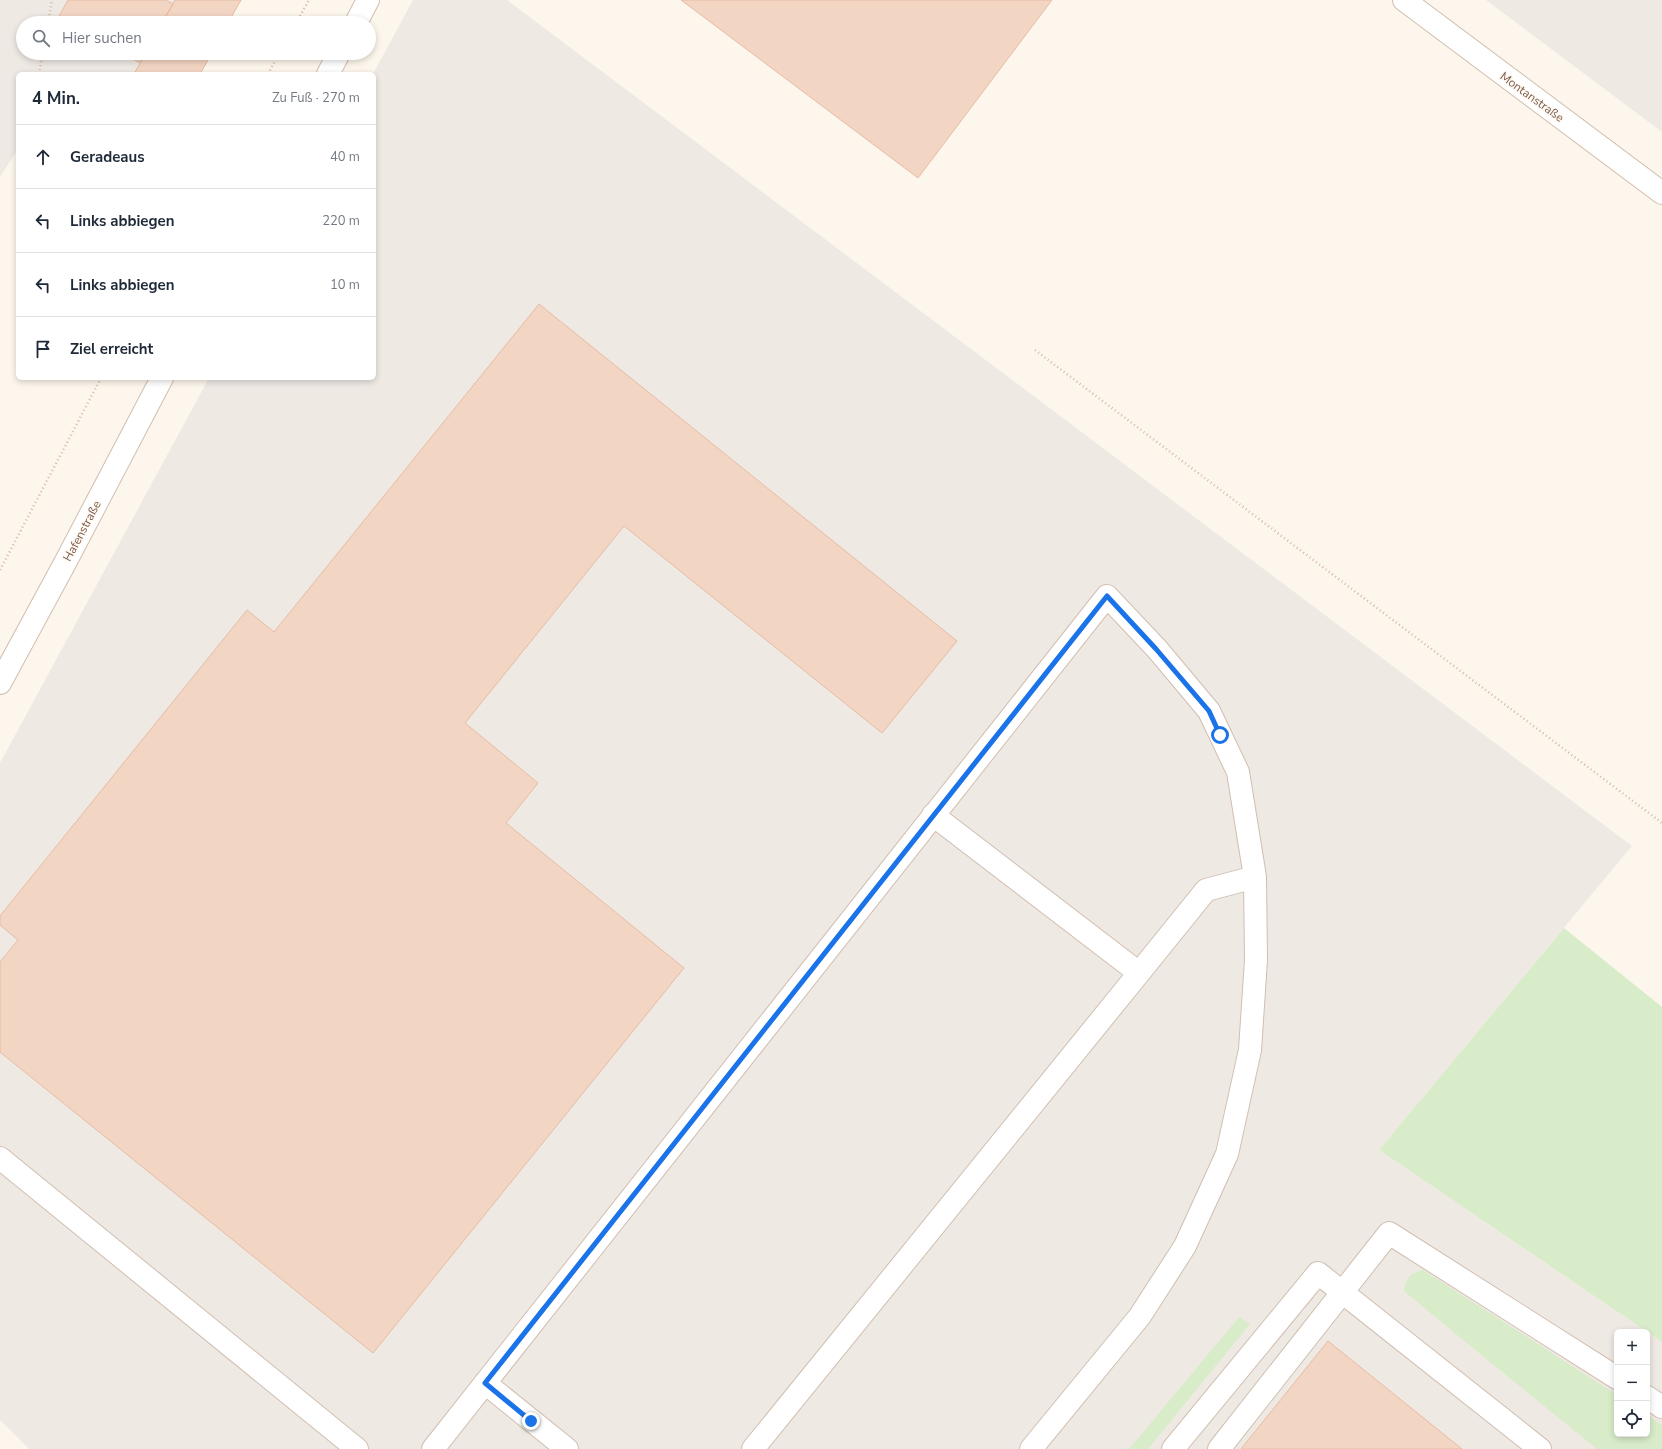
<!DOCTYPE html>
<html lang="de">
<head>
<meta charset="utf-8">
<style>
  :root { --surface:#fff; --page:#f2f2f3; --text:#1f2937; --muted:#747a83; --line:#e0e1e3 }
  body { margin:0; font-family:"Nunito Sans",sans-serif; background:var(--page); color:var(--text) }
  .controls { position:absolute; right:12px; bottom:12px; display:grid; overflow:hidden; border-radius:6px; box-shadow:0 2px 6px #0003 }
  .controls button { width:36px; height:36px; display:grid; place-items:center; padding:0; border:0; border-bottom:1px solid var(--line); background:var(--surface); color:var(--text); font:20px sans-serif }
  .stop { position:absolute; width:12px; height:12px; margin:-9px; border:3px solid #1a73e8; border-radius:50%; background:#fff }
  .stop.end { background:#1a73e8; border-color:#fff; box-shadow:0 1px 4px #0008 }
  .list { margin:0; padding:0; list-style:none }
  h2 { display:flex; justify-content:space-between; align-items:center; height:52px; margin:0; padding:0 16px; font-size:17px }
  h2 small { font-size:13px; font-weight:400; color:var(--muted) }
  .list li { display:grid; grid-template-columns:26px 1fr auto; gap:12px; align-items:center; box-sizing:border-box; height:64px; padding:0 16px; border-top:1px solid var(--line) }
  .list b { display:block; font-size:15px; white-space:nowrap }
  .list em { font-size:13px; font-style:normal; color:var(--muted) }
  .icon { flex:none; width:22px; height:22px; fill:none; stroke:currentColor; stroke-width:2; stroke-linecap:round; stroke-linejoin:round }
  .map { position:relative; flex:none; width:1662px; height:1449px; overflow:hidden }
  .search { position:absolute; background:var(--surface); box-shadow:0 2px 6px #0003; left:16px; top:16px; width:360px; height:44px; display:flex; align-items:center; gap:10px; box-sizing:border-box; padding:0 14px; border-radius:22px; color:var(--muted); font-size:15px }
  .panel { position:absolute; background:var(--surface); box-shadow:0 2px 6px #0003; left:16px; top:72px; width:360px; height:308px; border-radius:6px }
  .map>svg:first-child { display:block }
  .industrial { fill:#efe9e4; fill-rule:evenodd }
  .green { fill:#d8ecc9 }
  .building { fill:#f3d5c3; stroke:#e6bba3 }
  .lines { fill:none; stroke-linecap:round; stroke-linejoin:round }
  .minor-casing { stroke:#d1beb0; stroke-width:24 }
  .path { stroke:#d9b8a5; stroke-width:2.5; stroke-dasharray:1 3; stroke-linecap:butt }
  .minor { stroke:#fff; stroke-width:22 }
  .route { stroke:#1a73e8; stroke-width:5 }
  .labels { text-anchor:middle; stroke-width:3; stroke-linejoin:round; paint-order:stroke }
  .street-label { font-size:12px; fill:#7a5c4d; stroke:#fffaf3 }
</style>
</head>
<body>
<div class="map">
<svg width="1662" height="1449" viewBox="0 0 1662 1449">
  <rect width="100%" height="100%" fill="#fdf6ec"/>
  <path class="industrial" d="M0 0H241L228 23H23V53H212L200 74H18V149L0 177Z
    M413 0H507L1632 846 1379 1150 1662 1342V1449H29L0 1420V763L209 378H374L373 74ZM1617 1332H1647V1434H1617Z
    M1486 0H1662V132Z"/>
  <path class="green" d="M1564 928 1662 1007V1342L1379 1150Z
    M1423 1270 1617 1395V1434H1647V1415L1662 1425V1449H1597L1474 1349 1404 1291C1407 1276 1409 1274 1423 1270Z
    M1239 1317 1250 1324 1148 1449H1129Z"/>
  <path class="building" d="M68 0H166L173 4 162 23H67L58 18Z
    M175 0H241L228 23H162Z
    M681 0H1052L918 178Z
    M122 53H146L140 63Z
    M146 53H212L200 74H134Z
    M539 304 957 641 882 733 624 526 465 723 538 783 506 823 684 968 373 1353 0 1052V962L18 940 0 925V916L247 610 274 632Z
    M1328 1341 1462 1449H1241Z"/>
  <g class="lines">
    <defs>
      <path id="minor" d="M1404 0 1662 193
        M356 23 368 0
        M328 74 339 53
        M0 683 65 563 162 378
        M933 815 1139 973 1206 890 1255 877
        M0 1158 357 1449
        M485 1383 567 1449
        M1647 1397 1662 1407
        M433 1449 1107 596 1157 649 1209 711 1238 772 1255 877 1256 960 1250 1050 1227 1154 1185 1246 1140 1316 1031 1449
        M753 1449 1139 973
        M1173 1449 1318 1273 1540 1449
        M1219 1449 1389 1233 1617 1378"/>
    </defs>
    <use href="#minor" class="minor-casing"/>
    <path class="path" d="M48 23 52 0
      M296 23 309 0
      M39 74 43 53
      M268 74 279 53
      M1035 350 1662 823
      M0 570 101 378"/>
    <use href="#minor" class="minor"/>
  </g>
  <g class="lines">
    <path class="route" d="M531 1421 485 1383 1107 596 1156 649 1209 711 1220 735"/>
  </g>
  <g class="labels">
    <g class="street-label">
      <text transform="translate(1532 97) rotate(36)" y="4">Montanstraße</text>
      <text transform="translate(82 531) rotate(-62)" y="4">Hafenstraße</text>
    </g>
  </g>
</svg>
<div class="controls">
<button>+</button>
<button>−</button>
<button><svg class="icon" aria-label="locate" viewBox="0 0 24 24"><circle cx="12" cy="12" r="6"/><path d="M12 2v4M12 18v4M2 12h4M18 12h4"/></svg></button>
</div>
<div class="stop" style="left:1220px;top:735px"></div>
<div class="stop end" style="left:531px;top:1421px"></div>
<div class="search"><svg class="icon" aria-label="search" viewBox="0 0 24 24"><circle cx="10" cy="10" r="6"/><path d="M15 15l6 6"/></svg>Hier suchen</div>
<section class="panel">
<h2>4 Min.<small>Zu Fuß · 270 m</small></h2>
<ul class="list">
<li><svg class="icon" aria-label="ahead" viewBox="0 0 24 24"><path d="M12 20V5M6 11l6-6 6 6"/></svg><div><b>Geradeaus</b></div><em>40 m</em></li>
<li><svg class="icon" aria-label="left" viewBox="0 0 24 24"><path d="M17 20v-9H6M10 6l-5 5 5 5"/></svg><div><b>Links abbiegen</b></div><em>220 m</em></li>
<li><svg class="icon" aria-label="left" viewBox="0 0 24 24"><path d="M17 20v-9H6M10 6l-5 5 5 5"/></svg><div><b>Links abbiegen</b></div><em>10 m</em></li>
<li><svg class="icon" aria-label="arrive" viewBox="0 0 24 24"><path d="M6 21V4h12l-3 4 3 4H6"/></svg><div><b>Ziel erreicht</b></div></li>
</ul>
</section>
</div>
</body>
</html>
